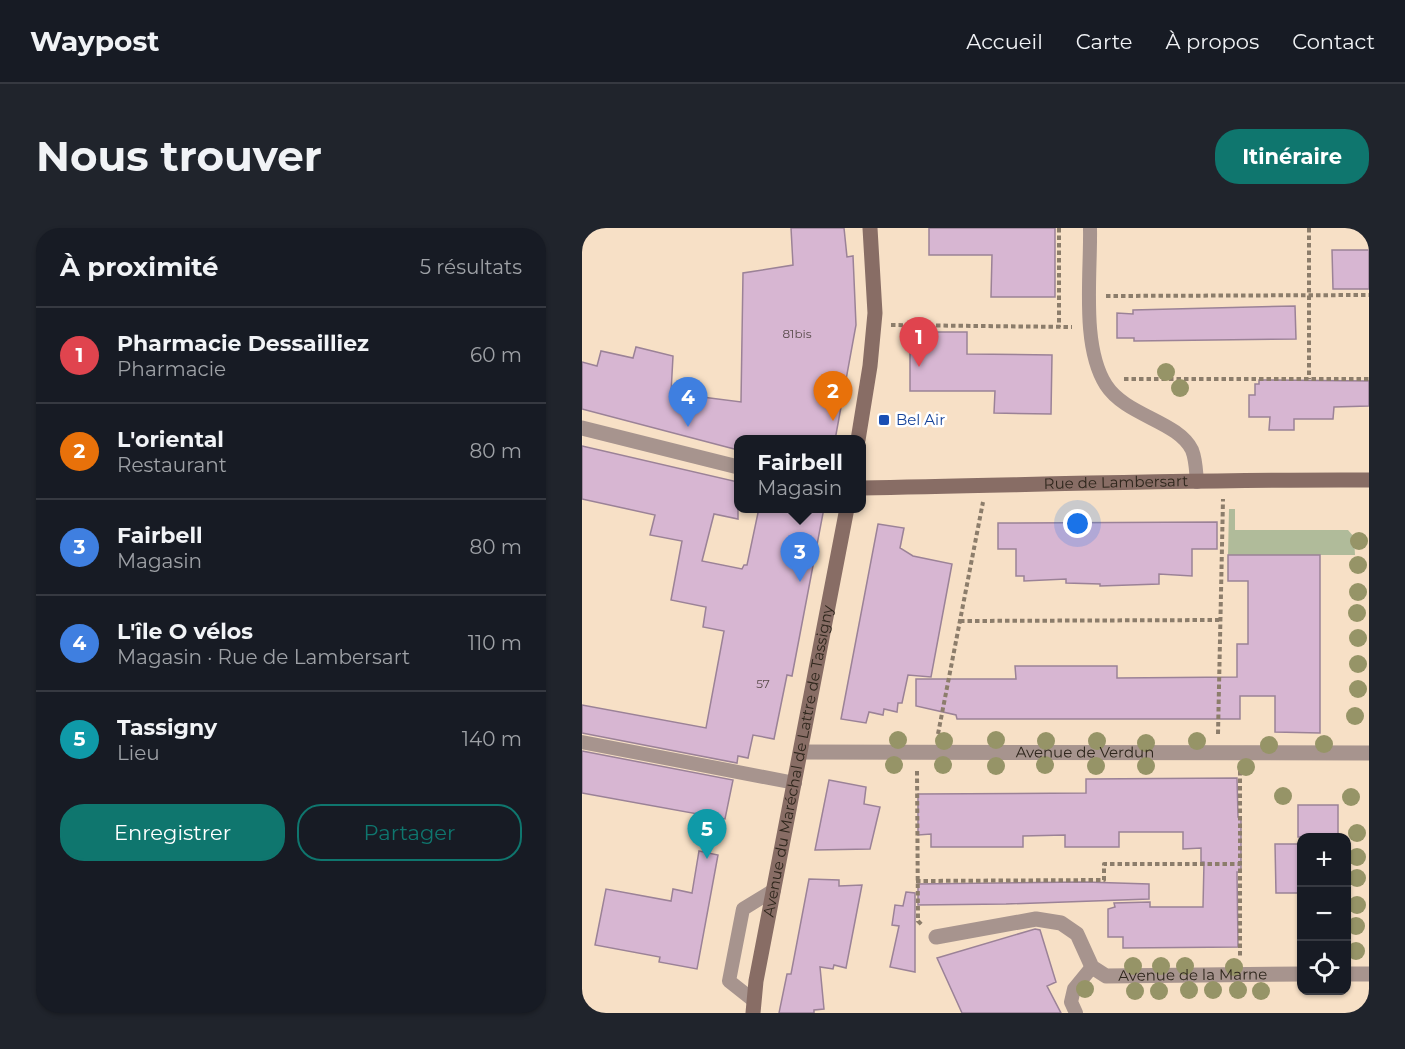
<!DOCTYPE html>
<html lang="fr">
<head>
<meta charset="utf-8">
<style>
  :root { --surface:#171b24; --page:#20242c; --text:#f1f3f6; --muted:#9ea1a6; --line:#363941; --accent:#0f766e }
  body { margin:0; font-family:Montserrat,sans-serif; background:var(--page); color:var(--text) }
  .controls { position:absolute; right:18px; bottom:18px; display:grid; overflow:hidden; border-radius:12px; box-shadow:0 2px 4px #0004 }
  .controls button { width:54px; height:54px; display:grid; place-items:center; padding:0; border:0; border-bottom:2px solid var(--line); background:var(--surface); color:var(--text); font:30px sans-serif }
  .you { position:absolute; left:496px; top:296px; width:21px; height:21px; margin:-15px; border:4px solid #fff; border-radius:50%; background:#1a73e8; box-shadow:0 0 0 9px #1a73e833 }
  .badge { display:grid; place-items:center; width:39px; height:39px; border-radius:50%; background:var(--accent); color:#fff; font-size:20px; font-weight:700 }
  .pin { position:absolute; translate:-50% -50px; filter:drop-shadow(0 2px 3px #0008) }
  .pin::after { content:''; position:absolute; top:32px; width:21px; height:18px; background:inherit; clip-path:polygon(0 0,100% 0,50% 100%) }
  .popup { position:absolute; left:152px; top:207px; width:132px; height:78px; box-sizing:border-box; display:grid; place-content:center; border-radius:12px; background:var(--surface); filter:drop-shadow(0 2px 4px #0005); font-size:20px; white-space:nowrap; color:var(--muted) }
  .popup b { font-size:22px; color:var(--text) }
  .popup::after { content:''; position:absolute; left:50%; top:100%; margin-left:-12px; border:12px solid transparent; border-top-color:var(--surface) }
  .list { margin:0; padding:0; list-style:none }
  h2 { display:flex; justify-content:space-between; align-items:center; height:78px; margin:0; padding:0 24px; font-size:26px }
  h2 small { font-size:20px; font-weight:400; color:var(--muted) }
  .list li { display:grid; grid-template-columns:39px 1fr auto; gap:18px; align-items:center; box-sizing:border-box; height:96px; padding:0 24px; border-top:2px solid var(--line) }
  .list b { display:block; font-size:22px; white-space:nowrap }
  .list p { margin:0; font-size:20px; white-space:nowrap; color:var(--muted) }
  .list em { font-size:20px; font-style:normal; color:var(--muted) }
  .actions { display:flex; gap:12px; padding:18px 24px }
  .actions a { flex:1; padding:14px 0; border:2px solid var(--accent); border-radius:24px; text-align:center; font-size:21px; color:var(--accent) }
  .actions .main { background:var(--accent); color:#fff }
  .icon { flex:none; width:33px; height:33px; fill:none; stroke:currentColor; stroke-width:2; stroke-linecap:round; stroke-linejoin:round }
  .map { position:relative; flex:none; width:787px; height:785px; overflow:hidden; border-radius:24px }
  header { display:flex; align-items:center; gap:36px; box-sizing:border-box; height:84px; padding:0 30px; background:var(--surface); border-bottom:2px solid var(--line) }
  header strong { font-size:28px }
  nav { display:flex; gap:33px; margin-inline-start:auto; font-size:21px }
  .intro { display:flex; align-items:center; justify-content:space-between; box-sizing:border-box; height:144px; padding:0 36px }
  h1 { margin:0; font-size:42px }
  .button { padding:15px 27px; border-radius:24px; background:var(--accent); color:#fff; font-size:21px; font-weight:700 }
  main { display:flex; gap:36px; padding:0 36px }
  aside { flex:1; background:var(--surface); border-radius:24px; box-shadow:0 2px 4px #0004 }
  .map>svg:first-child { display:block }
  .green { fill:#b0bb9a }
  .building { fill:#d7b6d2; stroke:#9b8297; stroke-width:1.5 }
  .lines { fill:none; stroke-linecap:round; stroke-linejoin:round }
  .path { stroke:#8c7d6b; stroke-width:4; stroke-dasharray:4.5 3; stroke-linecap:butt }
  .lane { stroke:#a7948e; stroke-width:14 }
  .street { stroke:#a7948e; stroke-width:15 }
  .secondary { stroke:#886d65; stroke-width:15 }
  .tree { fill:#969467 }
  .transit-dot { fill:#1a4fb4; stroke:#fff; stroke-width:2 }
  .labels { text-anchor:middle; stroke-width:5; stroke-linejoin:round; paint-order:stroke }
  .number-label { font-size:12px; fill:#584a4a }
  .transit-label { font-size:15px; fill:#164399; stroke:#fff; text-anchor:start }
  .street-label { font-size:15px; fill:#2e261c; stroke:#fff }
</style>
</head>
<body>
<header>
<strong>Waypost</strong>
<nav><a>Accueil</a><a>Carte</a><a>À propos</a><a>Contact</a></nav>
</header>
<div class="intro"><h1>Nous trouver</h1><a class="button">Itinéraire</a></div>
<main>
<aside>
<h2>À proximité<small>5 résultats</small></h2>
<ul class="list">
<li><span class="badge" style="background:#e0444e">1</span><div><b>Pharmacie Dessailliez</b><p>Pharmacie</p></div><em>60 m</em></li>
<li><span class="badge" style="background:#e8710a">2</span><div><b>L'oriental</b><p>Restaurant</p></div><em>80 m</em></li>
<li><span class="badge" style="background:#3f7fe0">3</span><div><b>Fairbell</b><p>Magasin</p></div><em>80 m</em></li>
<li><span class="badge" style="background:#3f7fe0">4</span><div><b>L'île O vélos</b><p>Magasin · Rue de Lambersart</p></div><em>110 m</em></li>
<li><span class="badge" style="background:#0f9aa8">5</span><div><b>Tassigny</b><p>Lieu</p></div><em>140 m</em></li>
</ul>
<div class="actions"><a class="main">Enregistrer</a><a>Partager</a></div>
</aside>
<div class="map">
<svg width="787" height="785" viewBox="0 0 787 785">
  <rect width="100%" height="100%" fill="#f7e0c6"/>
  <path class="green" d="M647 281H653V302H766L772 309 773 327H646Z"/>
  <path class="building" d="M209 0H262L265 29 271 28 274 97 253 212H156V222L0 181V134L15 138 19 123 51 130 54 119 91 128 89 165 159 174 161 45 211 37Z
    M347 0H473V69H409L410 27H347Z
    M750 22H787V61H751Z
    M713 78 714 111 552 113V110H535V85L551 86V82Z
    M328 104H385V126L470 127 469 186 412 185 413 163H328Z
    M677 152 787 153V178L752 179 751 191H712V202H687L688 189H667V167H673V156H677Z
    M0 218 156 254V291L132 286 120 333 160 341 162 337H165L177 280H242L210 448 205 447 192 511 171 507 166 530 156 528 155 535 0 505V477L124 500 142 403 121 399 124 379 89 372 100 313 68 307 73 287 0 271Z
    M635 294V321H610V348L577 346V356L518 358V356L484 355V351L442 353V348H434V321H416V295Z
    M296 296 322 300 318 320 331 328 370 336 349 449 326 447 320 475H316L315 484 302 481 301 487 287 484 284 495 259 491Z
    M646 327H738V505L693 504V468H658V491H375L374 487 334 478V451H434L433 438H535V450L655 449V416H666V353H646Z
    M0 523 151 552 143 591 0 565Z
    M655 550 656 589H659V644H655L656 719 541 720V709H526V681L533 679 532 675 568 674V679H621L622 634H619V620L601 621V604H537V619H483V607L441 608V619H349V606L336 607V566L504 565V551Z
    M247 552 284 559 282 576 298 579 288 621 233 622Z
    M716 577H756V609H716Z
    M693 616H720V665H694Z
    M117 623 136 627 115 741 77 734 78 729 13 717 24 661 89 673 91 661 110 665Z
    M227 651 257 652V658L280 657 264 740 252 737 251 741 238 739 242 781 232 782V785H197L205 746H209Z
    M503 654 567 656V671L424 676 336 677V656Z
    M324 664 333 665V744L308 739 317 698 310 697 313 677 321 678Z
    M453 701 458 702 474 754 465 758 479 785H380L355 730Z"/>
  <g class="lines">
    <path class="path" d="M477 0V99
      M727 0V151
      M524 68 787 67
      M309 97 490 99
      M542 151H787
      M378 393 637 392
      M356 506 401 274
      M636 506 641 271
      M335 543 336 693 341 698
      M658 543V728
      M334 653 522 652V636H658"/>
    <path class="lane" d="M508 0C509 46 499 118 524 157 544 188 596 193 610 222 614 232 614 243 615 254
      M0 514 213 555
      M171 772 147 753 161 681 192 662
      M494 785 489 774 492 761 510 739"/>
    <g class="street">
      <path d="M0 200 156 239"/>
      <path id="s1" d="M219 524 787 525"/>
      <path id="s2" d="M354 709 454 691 479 695 495 706 510 739 524 748 720 746"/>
      <path d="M764 746H787"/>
    </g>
    <g class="secondary">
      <path d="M276 212 288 138 293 85 288 0"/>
      <path id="s3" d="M280 260C449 257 618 251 787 252"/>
      <path id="s4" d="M171 785 174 753 265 280"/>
    </g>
  </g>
  <g class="tree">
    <circle cx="584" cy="144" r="9"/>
    <circle cx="598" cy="160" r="9"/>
    <circle cx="777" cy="313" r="9"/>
    <circle cx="776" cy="337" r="9"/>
    <circle cx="776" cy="364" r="9"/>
    <circle cx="775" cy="385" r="9"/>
    <circle cx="776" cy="410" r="9"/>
    <circle cx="776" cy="436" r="9"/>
    <circle cx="776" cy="461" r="9"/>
    <circle cx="773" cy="488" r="9"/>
    <circle cx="316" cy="512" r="9"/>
    <circle cx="414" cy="512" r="9"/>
    <circle cx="362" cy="513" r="9"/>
    <circle cx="464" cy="513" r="9"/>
    <circle cx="515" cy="513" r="9"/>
    <circle cx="615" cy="513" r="9"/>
    <circle cx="564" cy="515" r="9"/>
    <circle cx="742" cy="516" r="9"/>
    <circle cx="687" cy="517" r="9"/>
    <circle cx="312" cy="537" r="9"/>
    <circle cx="361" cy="537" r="9"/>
    <circle cx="463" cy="537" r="9"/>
    <circle cx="414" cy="538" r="9"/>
    <circle cx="514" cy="538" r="9"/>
    <circle cx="564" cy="538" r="9"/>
    <circle cx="664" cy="539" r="9"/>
    <circle cx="701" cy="568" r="9"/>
    <circle cx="769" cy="569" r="9"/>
    <circle cx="775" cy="605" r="9"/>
    <circle cx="775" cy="629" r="9"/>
    <circle cx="775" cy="650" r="9"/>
    <circle cx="775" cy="677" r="9"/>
    <circle cx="774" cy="698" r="9"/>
    <circle cx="774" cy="723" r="9"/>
    <circle cx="551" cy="738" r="9"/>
    <circle cx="579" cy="738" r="9"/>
    <circle cx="603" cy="738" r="9"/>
    <circle cx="652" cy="739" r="9"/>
    <circle cx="503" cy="761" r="9"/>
    <circle cx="607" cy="762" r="9"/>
    <circle cx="631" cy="762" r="9"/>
    <circle cx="656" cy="762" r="9"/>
    <circle cx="553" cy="763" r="9"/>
    <circle cx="577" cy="763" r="9"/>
    <circle cx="679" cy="763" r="9"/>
  </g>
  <rect class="transit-dot" x="296" y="186" width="12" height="12" rx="3"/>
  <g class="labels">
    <g class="number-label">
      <text x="215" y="110">81bis</text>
      <text x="181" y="460">57</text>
    </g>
    <g class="transit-label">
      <text x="314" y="197">Bel Air</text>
    </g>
    <g class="street-label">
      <text dy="5" stroke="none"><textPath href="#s3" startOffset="254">Rue de Lambersart</textPath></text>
      <text dy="5" stroke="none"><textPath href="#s1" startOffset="284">Avenue de Verdun</textPath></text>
      <text dy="5" stroke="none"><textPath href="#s4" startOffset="256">Avenue du Maréchal de Lattre de Tassigny</textPath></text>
      <text dy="5" stroke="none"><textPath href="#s2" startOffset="286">Avenue de la Marne</textPath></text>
    </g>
  </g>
</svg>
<div class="controls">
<button>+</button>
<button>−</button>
<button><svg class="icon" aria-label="locate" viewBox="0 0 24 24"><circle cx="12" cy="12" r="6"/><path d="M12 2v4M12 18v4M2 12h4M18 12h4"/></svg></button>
</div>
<div class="you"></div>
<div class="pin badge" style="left:337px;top:139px;background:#e0444e">1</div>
<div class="pin badge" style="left:251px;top:193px;background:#e8710a">2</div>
<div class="pin badge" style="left:218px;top:354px;background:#3f7fe0">3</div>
<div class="popup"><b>Fairbell</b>Magasin</div>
<div class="pin badge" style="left:106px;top:199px;background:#3f7fe0">4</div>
<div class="pin badge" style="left:125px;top:631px;background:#0f9aa8">5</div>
</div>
</main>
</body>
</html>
